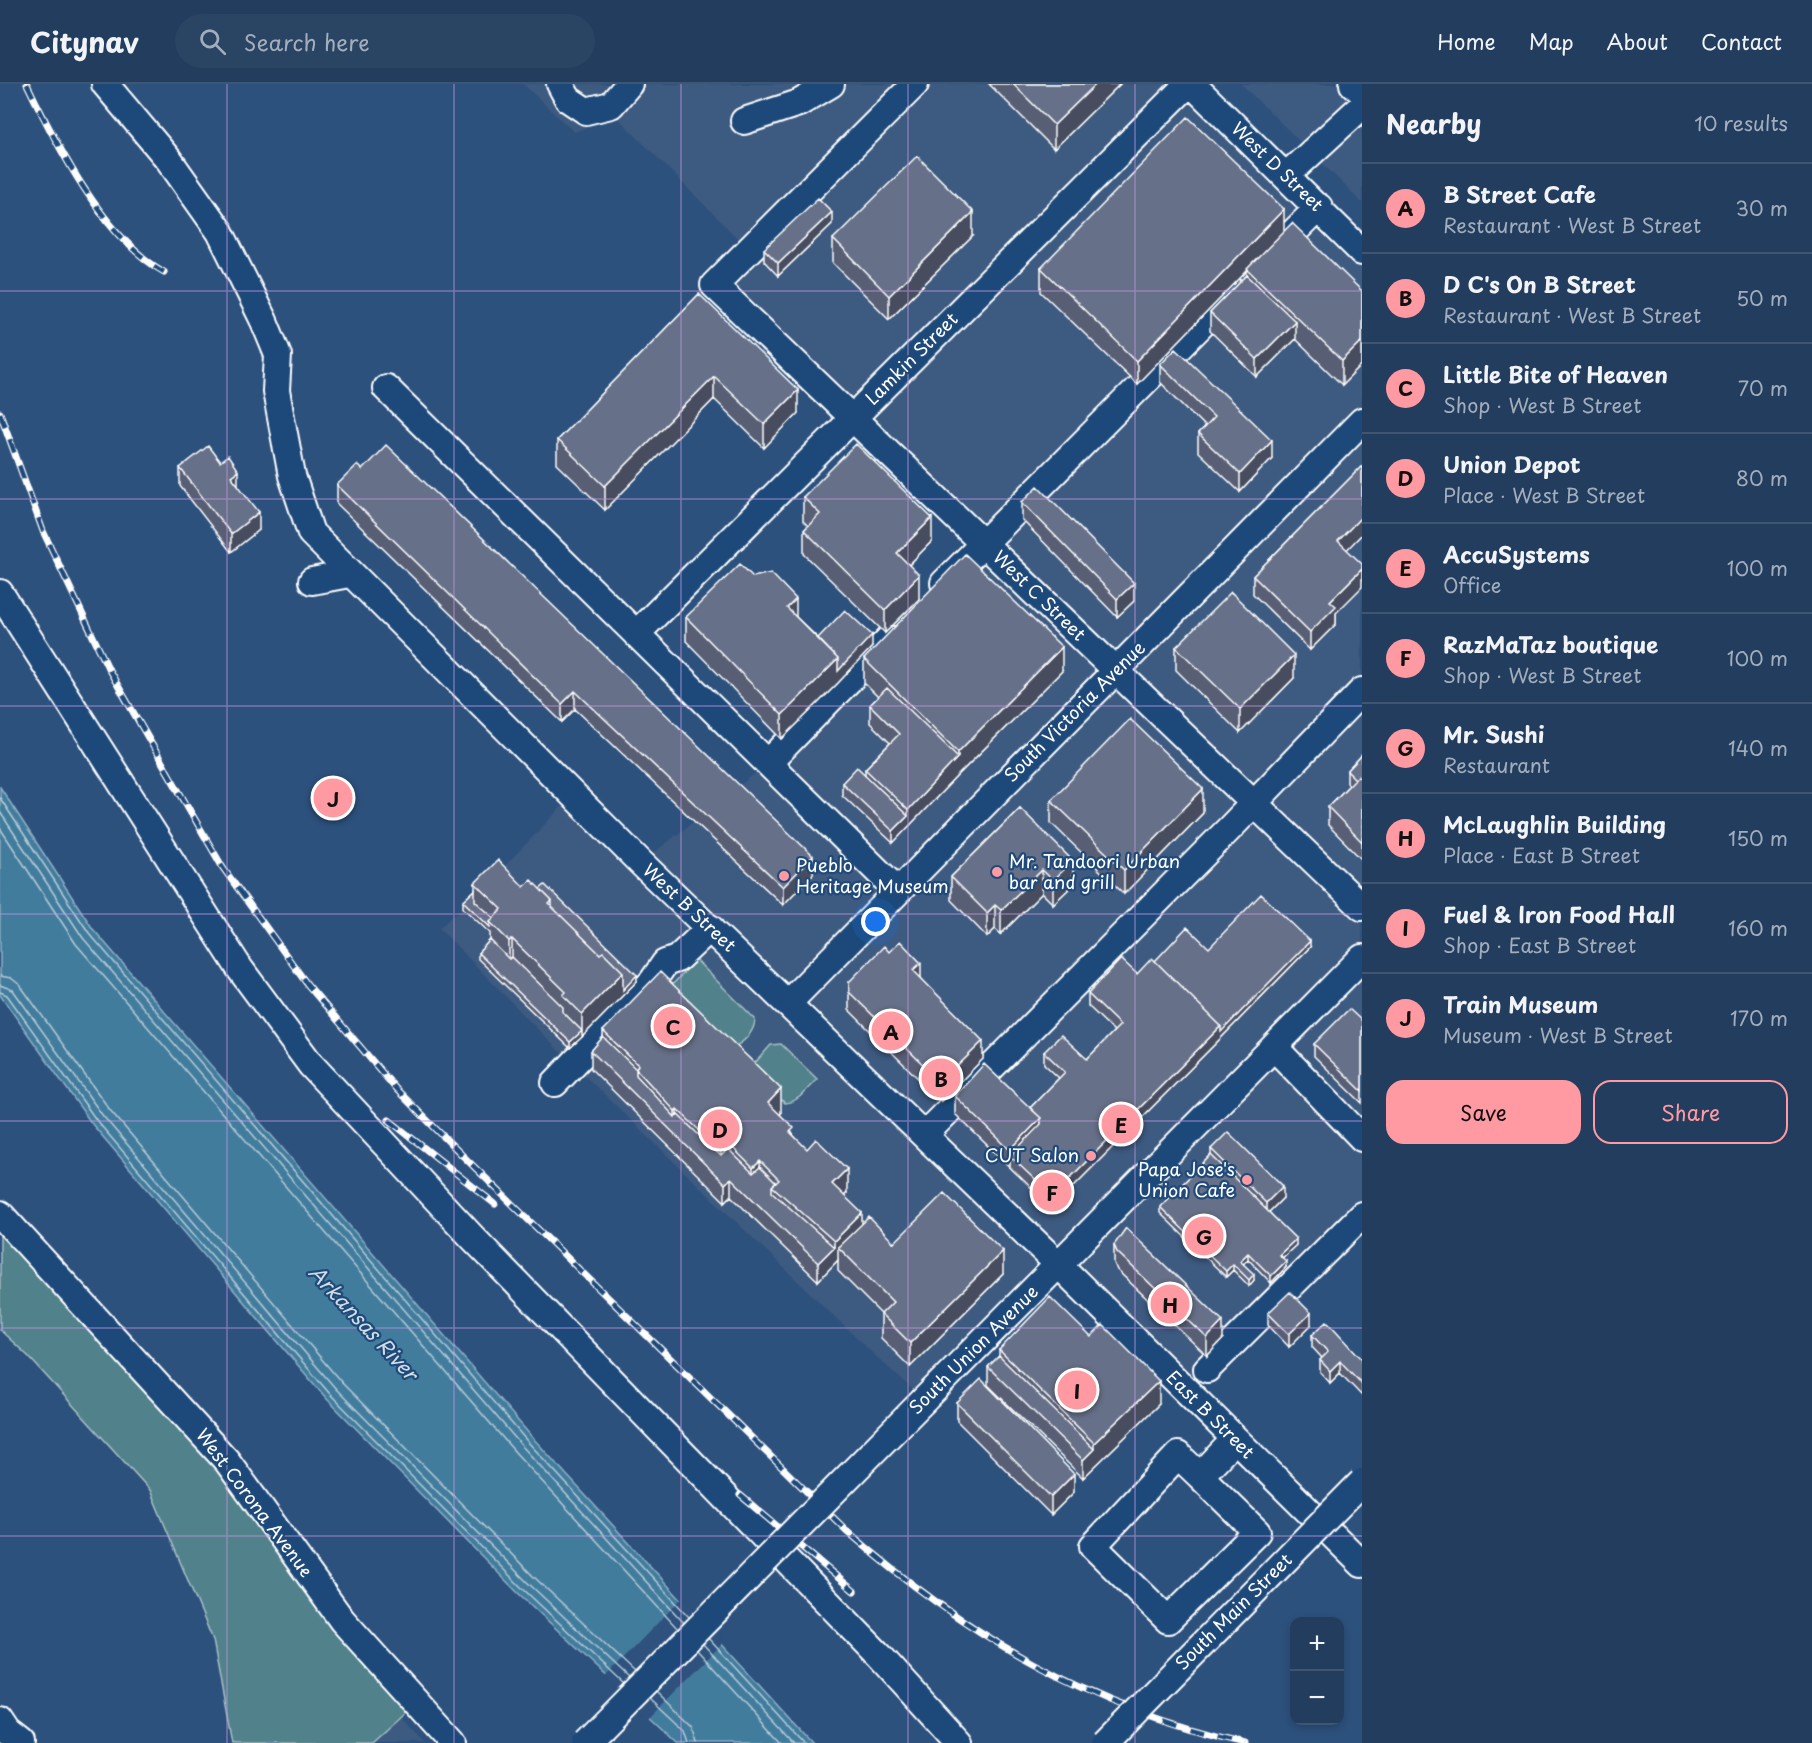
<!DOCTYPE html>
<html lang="en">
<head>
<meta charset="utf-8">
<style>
  :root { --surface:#223d5e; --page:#2a4464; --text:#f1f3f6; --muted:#a2aebc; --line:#3f5673; --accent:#ff9aa2 }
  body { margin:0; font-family:"Playpen Sans",sans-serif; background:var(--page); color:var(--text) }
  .controls { position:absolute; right:18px; bottom:18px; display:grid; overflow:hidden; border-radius:12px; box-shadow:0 3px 9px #0003 }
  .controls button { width:54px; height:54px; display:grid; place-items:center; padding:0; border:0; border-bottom:2px solid var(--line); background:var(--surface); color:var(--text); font:30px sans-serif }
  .you { position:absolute; left:876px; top:838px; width:21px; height:21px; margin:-15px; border:4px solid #fff; border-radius:50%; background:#1a73e8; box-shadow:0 0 0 9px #1a73e833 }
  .badge { display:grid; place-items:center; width:39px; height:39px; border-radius:50%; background:var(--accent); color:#111; font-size:20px; font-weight:700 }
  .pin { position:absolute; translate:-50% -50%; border:3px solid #fff; box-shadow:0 2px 6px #0006 }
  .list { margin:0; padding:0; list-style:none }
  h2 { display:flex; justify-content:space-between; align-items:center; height:78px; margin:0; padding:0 24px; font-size:26px }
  h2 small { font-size:20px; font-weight:400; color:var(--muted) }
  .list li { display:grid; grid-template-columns:39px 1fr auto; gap:18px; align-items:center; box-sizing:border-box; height:90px; padding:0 24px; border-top:2px solid var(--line) }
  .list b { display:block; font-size:22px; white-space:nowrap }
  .list p { margin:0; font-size:20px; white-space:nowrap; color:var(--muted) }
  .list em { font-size:20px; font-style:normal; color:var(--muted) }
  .actions { display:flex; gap:12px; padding:18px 24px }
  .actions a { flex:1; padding:14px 0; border:2px solid var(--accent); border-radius:18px; text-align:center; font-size:21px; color:var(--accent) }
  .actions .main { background:var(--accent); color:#111 }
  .icon { flex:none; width:33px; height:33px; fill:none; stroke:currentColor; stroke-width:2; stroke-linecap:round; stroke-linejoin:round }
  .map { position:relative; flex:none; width:1362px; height:1659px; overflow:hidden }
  header { display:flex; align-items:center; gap:36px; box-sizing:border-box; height:84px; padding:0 30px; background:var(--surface); border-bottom:2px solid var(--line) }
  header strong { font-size:28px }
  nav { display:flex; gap:33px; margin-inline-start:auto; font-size:21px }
  .search { width:420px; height:54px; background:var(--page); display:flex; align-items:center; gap:15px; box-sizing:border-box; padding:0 21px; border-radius:33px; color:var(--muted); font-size:22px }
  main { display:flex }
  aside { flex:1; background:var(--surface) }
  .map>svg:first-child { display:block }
  .built { fill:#3e5a80 }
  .green { fill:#51818b; stroke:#a8c0c5; stroke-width:1.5 }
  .water { fill:#437c9d; stroke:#8eb0c4; stroke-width:1.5 }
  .pier { fill:#2d517d }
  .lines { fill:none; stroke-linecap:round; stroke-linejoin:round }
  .shore { stroke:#b4cbd8; stroke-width:1.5 }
  .minor-casing { stroke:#fff; stroke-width:30 }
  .minor { stroke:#1f4a7a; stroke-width:26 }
  .rail-casing { stroke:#fff; stroke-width:7 }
  .rail { stroke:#1f4a7a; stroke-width:4.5; stroke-dasharray:14; stroke-linecap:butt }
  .minor-bridge-casing { stroke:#fff; stroke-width:30; stroke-linecap:butt }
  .minor-bridge { stroke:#1f4a7a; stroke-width:26 }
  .wall { fill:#585f75; stroke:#fff; stroke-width:1.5 }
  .shaded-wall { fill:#474e5f; stroke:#fff; stroke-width:1.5 }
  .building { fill:#666f88; stroke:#fff; stroke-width:1.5 }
  .grid { fill:none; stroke:#bd96df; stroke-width:1.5; stroke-opacity:0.55 }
  .poi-dot { fill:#ff9aa2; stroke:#1f4a7a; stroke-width:2 }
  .labels { text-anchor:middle; stroke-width:4.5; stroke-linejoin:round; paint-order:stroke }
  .street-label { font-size:18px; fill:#fff; stroke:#1f4a7a }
  .poi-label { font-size:18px; fill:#fff; stroke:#1f4a7a; text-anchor:start }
  .water-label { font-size:20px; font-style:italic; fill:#d0dee6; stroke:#1f4a7a }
</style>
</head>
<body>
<header>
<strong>Citynav</strong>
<div class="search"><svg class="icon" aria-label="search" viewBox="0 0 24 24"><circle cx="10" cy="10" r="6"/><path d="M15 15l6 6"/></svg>Search here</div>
<nav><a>Home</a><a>Map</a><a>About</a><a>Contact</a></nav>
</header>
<main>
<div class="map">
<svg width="1362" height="1659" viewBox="0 0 1362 1659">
  <rect width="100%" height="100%" fill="#2d517d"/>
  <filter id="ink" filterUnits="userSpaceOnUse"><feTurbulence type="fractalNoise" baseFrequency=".0167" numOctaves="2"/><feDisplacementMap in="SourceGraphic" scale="12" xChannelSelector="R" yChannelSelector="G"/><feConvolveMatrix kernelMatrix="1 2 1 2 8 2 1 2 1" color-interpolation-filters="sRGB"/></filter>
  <g filter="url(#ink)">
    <path class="built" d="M523 0H1192L1362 168V1131L1186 1307 1059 1181 924 1316 868 1265 555 963 439 844 479 809 573 711 641 779 768 679 983 458 714 201 749 166 616 32 574 48Z
      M1241 0H1362V119L1330 87Z
      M401 1633 425 1659H372Z"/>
    <path class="green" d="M696 876 755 935C755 947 744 959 733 963L670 903Z
      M781 960 817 995C807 1005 799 1018 785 1019L756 993 754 980 771 961Z
      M0 1130 159 1301 415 1620 372 1659H232L213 1556 150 1406 28 1272 0 1246Z"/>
    <path class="water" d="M0 703 93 845 532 1353 812 1659H678L517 1508 326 1314 92 1040 0 911Z"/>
    <path class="pier" d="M683 1513 724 1558 648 1635 604 1594Z"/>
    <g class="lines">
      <path class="shore" d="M0 714 89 849 527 1357 689 1533
        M0 728 83 854 522 1362 684 1539
        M0 744 76 860 515 1368 678 1545
        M0 892 11 894 20 901 110 1026 342 1299 533 1492 635 1588
        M0 901 13 906 103 1032 336 1305 527 1498 629 1594
        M0 908 7 911 97 1037 330 1310 521 1503 624 1600
        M708 1554 804 1659
        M703 1560 794 1659
        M697 1566 782 1659
        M656 1607 693 1643 698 1659
        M650 1614 685 1647 689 1659"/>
      <defs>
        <path id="minor" d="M105 0 169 76 220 148 264 237 278 271 276 307 292 392 311 449 641 779 1059 1181 1362 1480
          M560 0 568 15 586 27 611 21 629 0
          M915 0 714 201 1362 823
          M1192 0 1362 168
          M1353 0 1362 8
          M744 37 799 19 831 0
          M1286 92 1362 22
          M1274 168 1319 123
          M386 304 898 807
          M312 497 349 490
          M944 499 1234 208
          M0 509 240 885 311 981 473 1154 880 1572 959 1659
          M636 550 1188 0
          M768 679 889 555
          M789 918 1362 337
          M1274 963 1362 1054
          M555 999 652 898 665 879 677 875 710 844
          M924 1051 1229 745 1362 607
          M0 1130 227 1377 342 1536 453 1659
          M1207 1285 1362 1131
          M924 1316 1362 874
          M1200 1392 1257 1448 1168 1536 1093 1462 1178 1371 1200 1392 1235 1355
          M0 1637 8 1649 21 1659"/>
      </defs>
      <use href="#minor" class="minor-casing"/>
      <use href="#minor" class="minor"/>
      <defs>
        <path id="rail" d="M27 0C57 62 104 154 164 188
          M0 329 43 447 109 586 223 784 307 900 396 1005 463 1072 846 1446C966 1551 1089 1624 1245 1659
          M389 1036 495 1120
          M740 1411 854 1507"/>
      </defs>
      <use href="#rail" class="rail-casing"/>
      <use href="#rail" class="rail"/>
      <defs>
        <path id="minor-bridge" d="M585 1659 924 1316
          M1105 1659 1362 1398"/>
      </defs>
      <use href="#minor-bridge" class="minor-bridge-casing"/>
      <use href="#minor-bridge" class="minor-bridge"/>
    </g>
    <path class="wall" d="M989 0H1120L1054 65Z
      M832 140 778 192 764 177V165Z
      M1284 148 1362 207V281L1342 301 1295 255 1257 293 1210 247V229L1247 191V187L1137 300 1041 208V184Z
      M973 152 889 235 833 179V155Z
      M699 210 798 329 764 364 714 315 605 426 557 380V356Z
      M1160 280 1272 374 1240 408 1198 368V350L1205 343 1160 298Z
      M1362 382V450L1347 465 1336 529V540L1310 566 1253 510V492Z
      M180 384 238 401 259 446 231 468 180 402Z
      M337 401 813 790 783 821 575 625 562 638 337 420Z
      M803 413 932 457 909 481 919 515 885 549 804 470V446L808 442 803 437Z
      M1022 418 1134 517 1117 533 1022 436Z
      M753 493 796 533 818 554 872 563 838 599 782 655 686 557V533Z
      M1176 563 1294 594 1240 649 1176 586Z
      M864 575 1062 587 958 691 893 759 842 711V699L865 691V685L890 659 870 639V621L878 613 864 599Z
      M1362 671V776L1328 741V723L1349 701 1347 699V687Z
      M1051 716 1203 729 1124 810 1051 739Z
      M1020 724 1073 801 1053 820 1042 809 1001 850 995 845 987 853 951 816V793Z
      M475 799 524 803 637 897 582 953 570 964 478 875V869L490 856V849L463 824V817L475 806Z
      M1310 863 1221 954 1052 1124 955 1030V1012L1030 1024 1059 994 1044 980V968L1087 975 1114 947 1088 922V910L1137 890 1155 877 1209 864Z
      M889 868 921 894 983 975 941 1017 849 926V898Z
      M1362 937V1019L1314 972V960Z
      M603 947 781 1029 780 1030 794 1052 847 1109 844 1112 862 1140 894 1159 1003 1190 910 1283 881 1254V1230L838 1187V1176L818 1197 731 1112 725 1118 591 985V967L603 953Z
      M1211 1065 1283 1114 1269 1128 1296 1161 1282 1174 1286 1183 1271 1199 1248 1175 1243 1180 1254 1196 1249 1202 1233 1186 1226 1193 1160 1129V1123L1211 1071Z
      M1114 1161 1223 1255 1207 1272 1117 1186 1114 1179Z
      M1268 1229 1311 1241 1289 1263 1268 1241Z
      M1312 1251 1362 1275V1312L1340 1289 1330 1299 1320 1288V1276L1322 1274 1312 1263Z
      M999 1266 1159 1320 1083 1394 988 1301V1283L999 1272Z
      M957 1319 1074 1408 1051 1431 957 1337Z"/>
    <path class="shaded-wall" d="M1096 0H1120L1054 65V41Z
      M1284 125V149L1137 300V277Z
      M832 128V140L778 192V179Z
      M973 128V152L889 235V212Z
      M1295 237V255L1257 293V275Z
      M1362 257V281L1342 301V277Z
      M714 292V315L605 426V402Z
      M798 306V329L764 364V340Z
      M1272 356V374L1240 408V390Z
      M238 387V405L231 392Z
      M259 428V446L231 468V450Z
      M1362 432V450L1338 475V457Z
      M932 434V457L897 493V469Z
      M1362 485V503L1336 529V540L1310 566V548L1330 517Z
      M919 491V515L885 549V526Z
      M1134 499V517L1117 533V515Z
      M796 515V539L787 524Z
      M872 551V563L838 599 782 655V631L838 575Z
      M1062 563V587L958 691 893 759V747L908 732V726L958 673V668Z
      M1294 571V594L1240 649V625Z
      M575 607V625L562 638V620Z
      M1203 705V729L1124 810V786Z
      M813 772V790L783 821V803Z
      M1073 777V801L1053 820V796Z
      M1042 786V809L1001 850V826Z
      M995 821V845L987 853V829Z
      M512 855V879L509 881V857Z
      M1310 857V863L1221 954 1052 1124V1112L1221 942Z
      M921 879V897L913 886Z
      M623 888 637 891V897L582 953V930Z
      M582 947V953L570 964V958Z
      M983 957V975L941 1017V998Z
      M781 1005V1029L768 1043V1019Z
      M677 1025V1048L675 1051V1027Z
      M1041 1034V1052L1010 1072V1084V1066Z
      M728 1059V1083L721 1090V1067Z
      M760 1077V1101L753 1107V1084Z
      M847 1085V1109L832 1124V1100Z
      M731 1094V1112L725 1118V1100Z
      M1283 1102V1114L1266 1131V1119Z
      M862 1129V1152L838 1163V1176L818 1197V1179L834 1163V1157Z
      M1296 1155V1161L1279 1177V1171Z
      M1003 1167V1190L910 1283V1259Z
      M1248 1169V1175L1240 1183V1177Z
      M1286 1177V1183L1271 1199V1192Z
      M1233 1180V1186L1226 1193V1187Z
      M1254 1190V1196L1249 1202V1196Z
      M1311 1229V1241L1289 1263V1250Z
      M1223 1237V1255L1207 1272V1254Z
      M1340 1277V1289L1330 1299V1287Z
      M1159 1297V1320L1083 1394V1376L1094 1365V1359Z
      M1074 1390V1408L1051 1431V1413Z"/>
    <path class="building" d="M1013 0H1096L1054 41Z
      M1188 33 1284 125 1137 277 1041 184Z
      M917 72 973 128 889 212 833 155Z
      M818 114 832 128 778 179 764 165Z
      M1292 139 1362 207V257L1342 277 1247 185Z
      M1247 191 1295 237 1257 275 1210 229Z
      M699 210 798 306 764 340 714 292 605 402 557 356Z
      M1176 264 1272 356 1240 390 1198 350 1214 333 1160 280Z
      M856 360 932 434 897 469 919 491 885 526 804 446 820 430 803 413Z
      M386 361 813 772 783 803 575 607 562 620 337 401 357 381 362 386Z
      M208 362 220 378 228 372 238 387 231 392 259 428 231 450 180 384Z
      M1362 382V432L1338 457 1362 480V485L1330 517 1336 522 1310 548 1253 492Z
      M1038 402 1134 499 1117 515 1022 418Z
      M965 470 1062 563 958 668 864 575Z
      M740 480 753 493 771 489 796 515 787 524 838 575 782 631 686 533Z
      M1231 508 1294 571 1240 625 1176 563Z
      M845 526 872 551 838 587V575L818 554Z
      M887 604 958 673 908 726 865 685 899 650 870 621Z
      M1130 635 1203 705 1124 786 1051 716Z
      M1362 671V696L1358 692 1355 695 1347 687Z
      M857 683 908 732 893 747 842 699Z
      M1358 692 1362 696V758L1328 723Z
      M1020 724 1073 777 1053 796 1042 786 1001 826 995 821 987 829 951 793Z
      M498 776 524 803 531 796 552 817 549 820 600 870 603 868 623 888 582 930 563 911 566 908 512 855 509 857 490 838 502 825 475 799Z
      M545 801 637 891 623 906V888L603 868 600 870 552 823V817L540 805Z
      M475 806V817L494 834 490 838V843L463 817Z
      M1261 810 1310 857 1221 948V942L1155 877 1187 843 1209 864Z
      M490 856 509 875 512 873 563 923V928L582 947 570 958 478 869Z
      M900 857 921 879 913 886 983 957 941 998 849 908V898L884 862 889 868Z
      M1152 874 1221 942 1052 1112 1010 1072 1041 1040V1034L1030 1024 1065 988 1044 968 1061 951 1087 975 1120 941 1088 910 1121 875 1137 890Z
      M660 888 781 1005 768 1019 794 1044 790 1048 807 1065 816 1055 847 1085 832 1100 862 1129 834 1157 772 1102 779 1096 760 1077 753 1084 728 1059 721 1067 677 1025 675 1027 636 985 638 981 603 947Z
      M1349 925 1362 937V1007L1314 960Z
      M603 953 636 985V991L675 1033 677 1030 721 1072 728 1065 753 1089 760 1083 776 1099 772 1102V1108L834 1163 818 1179 731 1094 725 1100 591 967Z
      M984 980 1041 1034 1010 1066 955 1012Z
      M1228 1048 1283 1102 1266 1119 1211 1065Z
      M1211 1071 1296 1155 1279 1171 1286 1177 1271 1192 1248 1169 1240 1177 1254 1190 1249 1196 1233 1180 1226 1187 1160 1123Z
      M944 1109 1003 1167 910 1259 881 1230 893 1218 838 1163 869 1133 894 1159Z
      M1126 1144 1223 1237 1207 1254 1117 1168 1114 1161Z
      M1290 1208 1311 1229 1289 1250 1268 1229Z
      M1050 1213 1091 1253 1103 1241 1159 1297 1094 1359 999 1266Z
      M1327 1237 1362 1275V1300L1340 1277 1330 1287 1320 1276 1328 1268 1312 1251Z
      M999 1272 1094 1365 1083 1376 988 1283Z
      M981 1295 1074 1390 1051 1413 957 1319Z"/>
  </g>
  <path class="grid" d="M227 0V1659M454 0V1659M681 0V1659M908 0V1659M1135 0V1659M0 207H1362M0 415H1362M0 622H1362M0 830H1362M0 1037H1362M0 1244H1362M0 1452H1362"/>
  <g class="poi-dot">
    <circle cx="997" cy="788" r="6"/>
    <circle cx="784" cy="792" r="6"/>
    <circle cx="1091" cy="1072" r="6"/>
    <circle cx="1247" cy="1096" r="6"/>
  </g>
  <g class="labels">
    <g class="street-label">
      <text transform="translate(1277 83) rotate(44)" y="6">West D Street</text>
      <text transform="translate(912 275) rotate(-45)" y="6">Lamkin Street</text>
      <text transform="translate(1039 512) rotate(44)" y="6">West C Street</text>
      <text transform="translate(1075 628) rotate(-45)" y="6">South Victoria Avenue</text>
      <text transform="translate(689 824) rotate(43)" y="6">West B Street</text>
      <text transform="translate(974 1266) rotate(-45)" y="6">South Union Avenue</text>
      <text transform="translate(1210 1331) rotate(45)" y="6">East B Street</text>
      <text transform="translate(254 1419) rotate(53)" y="6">West Corona Avenue</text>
      <text transform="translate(1234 1528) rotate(-45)" y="6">South Main Street</text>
    </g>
    <g class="poi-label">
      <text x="1009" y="784">Mr. Tandoori Urban<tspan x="1009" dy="21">bar and grill</tspan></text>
      <text x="796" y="788">Pueblo<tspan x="796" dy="21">Heritage Museum</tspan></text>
      <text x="1079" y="1078" text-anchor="end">CUT Salon</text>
      <text x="1235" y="1092" text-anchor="end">Papa Jose's<tspan x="1235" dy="21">Union Cafe</tspan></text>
    </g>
    <g class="water-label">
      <text transform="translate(363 1239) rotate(47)" y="7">Arkansas River</text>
    </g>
  </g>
</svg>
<div class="controls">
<button>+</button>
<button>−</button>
</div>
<div class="you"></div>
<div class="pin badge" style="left:891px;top:947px">A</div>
<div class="pin badge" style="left:941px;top:994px">B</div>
<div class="pin badge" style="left:673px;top:942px">C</div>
<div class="pin badge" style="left:720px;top:1045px">D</div>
<div class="pin badge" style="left:1121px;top:1040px">E</div>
<div class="pin badge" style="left:1052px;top:1108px">F</div>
<div class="pin badge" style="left:1204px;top:1152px">G</div>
<div class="pin badge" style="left:1170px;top:1220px">H</div>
<div class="pin badge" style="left:1077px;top:1306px">I</div>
<div class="pin badge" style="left:333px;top:714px">J</div>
</div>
<aside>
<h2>Nearby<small>10 results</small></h2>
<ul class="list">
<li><span class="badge">A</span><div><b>B Street Cafe</b><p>Restaurant · West B Street</p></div><em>30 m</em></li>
<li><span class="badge">B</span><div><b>D C's On B Street</b><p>Restaurant · West B Street</p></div><em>50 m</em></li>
<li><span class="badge">C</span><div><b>Little Bite of Heaven</b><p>Shop · West B Street</p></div><em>70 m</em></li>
<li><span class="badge">D</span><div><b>Union Depot</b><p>Place · West B Street</p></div><em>80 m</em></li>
<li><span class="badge">E</span><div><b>AccuSystems</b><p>Office</p></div><em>100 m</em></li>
<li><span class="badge">F</span><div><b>RazMaTaz boutique</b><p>Shop · West B Street</p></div><em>100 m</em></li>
<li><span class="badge">G</span><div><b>Mr. Sushi</b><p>Restaurant</p></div><em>140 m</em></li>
<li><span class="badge">H</span><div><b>McLaughlin Building</b><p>Place · East B Street</p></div><em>150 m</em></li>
<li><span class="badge">I</span><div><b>Fuel &amp; Iron Food Hall</b><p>Shop · East B Street</p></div><em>160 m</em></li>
<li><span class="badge">J</span><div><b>Train Museum</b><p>Museum · West B Street</p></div><em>170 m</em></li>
</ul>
<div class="actions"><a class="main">Save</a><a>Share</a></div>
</aside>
</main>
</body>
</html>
